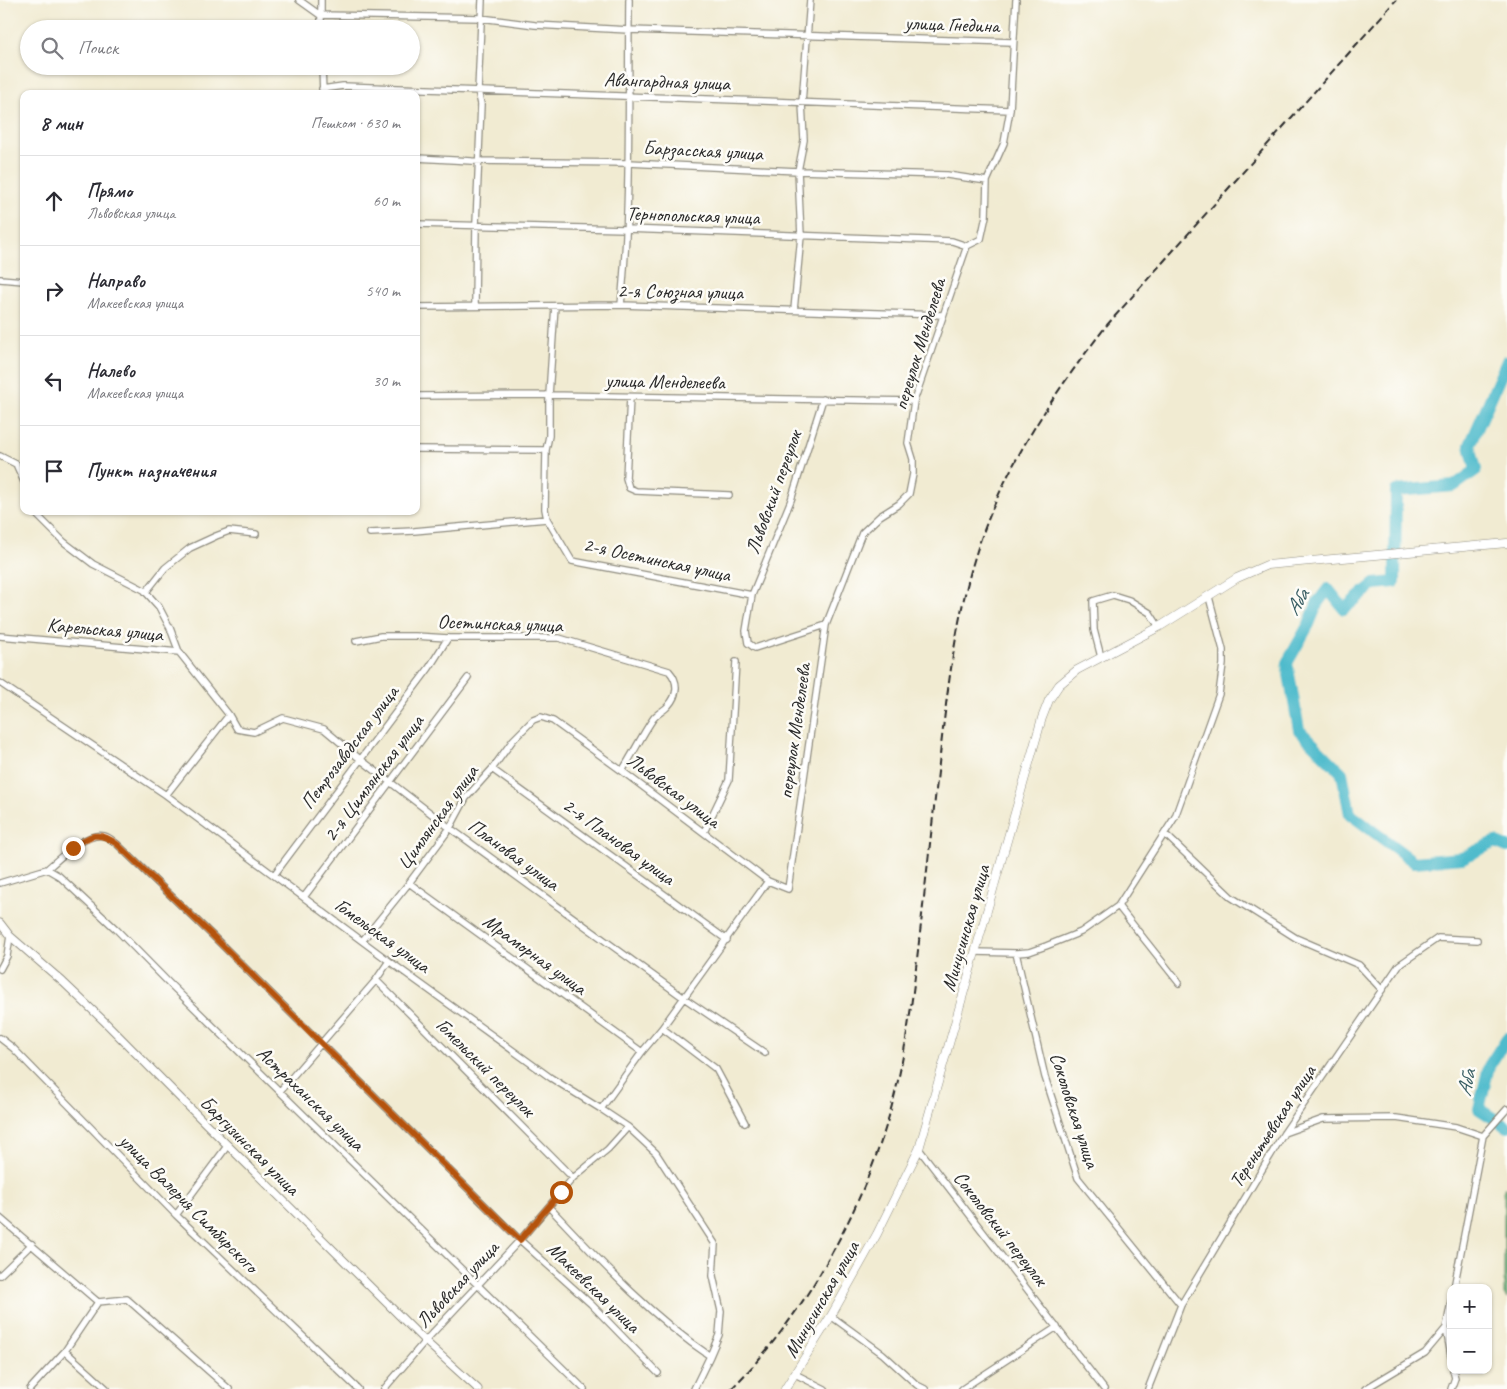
<!DOCTYPE html>
<html lang="ru">
<head>
<meta charset="utf-8">
<style>
  :root { --surface:#fff; --page:#f7f7f7; --text:#2b2b33; --muted:#7c7c81; --line:#e1e1e2 }
  body { margin:0; font-family:Caveat,sans-serif; background:var(--page); color:var(--text) }
  .controls { position:absolute; right:15px; bottom:15px; display:grid; overflow:hidden; border-radius:10px; box-shadow:0 1px 4px #0004 }
  .controls button { width:45px; height:45px; display:grid; place-items:center; padding:0; border:0; border-bottom:1px solid var(--line); background:var(--surface); color:var(--text); font:25px sans-serif }
  .stop { position:absolute; width:15px; height:15px; margin:-11px; border:4px solid #b45309; border-radius:50%; background:#fff }
  .stop.end { background:#b45309; border-color:#fff; box-shadow:0 1px 5px #0008 }
  .list { margin:0; padding:0; list-style:none }
  h2 { display:flex; justify-content:space-between; align-items:center; height:65px; margin:0; padding:0 20px; font-size:21px }
  h2 small { font-size:16px; font-weight:400; color:var(--muted) }
  .list li { display:grid; grid-template-columns:32px 1fr auto; gap:15px; align-items:center; box-sizing:border-box; height:90px; padding:0 20px; border-top:1px solid var(--line) }
  .list b { display:block; font-size:19px; white-space:nowrap }
  .list p { margin:0; font-size:16px; white-space:nowrap; color:var(--muted) }
  .list em { font-size:16px; font-style:normal; color:var(--muted) }
  .icon { flex:none; width:28px; height:28px; fill:none; stroke:currentColor; stroke-width:2; stroke-linecap:round; stroke-linejoin:round }
  .map { position:relative; flex:none; width:1507px; height:1389px; overflow:hidden }
  .search { position:absolute; background:var(--surface); box-shadow:0 1px 4px #0004; left:20px; top:20px; width:400px; height:55px; display:flex; align-items:center; gap:12px; box-sizing:border-box; padding:0 18px; border-radius:28px; color:var(--muted); font-size:19px }
  .panel { position:absolute; background:var(--surface); box-shadow:0 1px 4px #0004; left:20px; top:90px; width:400px; height:425px; border-radius:10px }
  .map>svg:first-child { display:block }
  .forest { fill:#70b980; stroke:#4e7256 }
  .lines { fill:none; stroke-linecap:round; stroke-linejoin:round }
  .river { stroke:#50bbcc; stroke-width:12 }
  .minor-casing { stroke:#8e8b7e; stroke-width:8 }
  .tertiary-casing { stroke:#8e8b7e; stroke-width:9 }
  .secondary-casing { stroke:#8e8b7e; stroke-width:9 }
  .minor { stroke:#fff; stroke-width:5.5 }
  .tertiary { stroke:#fff; stroke-width:7 }
  .secondary { stroke:#fff; stroke-width:8 }
  .rail { stroke:#2b2b2b; stroke-width:2; stroke-dasharray:8 4; stroke-linecap:butt }
  .route { stroke:#b45309; stroke-width:6 }
  .labels { text-anchor:middle; stroke-width:5; stroke-linejoin:round; paint-order:stroke }
  .street-label { font-size:20px; fill:#2b2b2b; stroke:#fdfcf7 }
  .water-label { font-size:21px; font-style:italic; fill:#385d63; stroke:#fdfcf7 }
</style>
</head>
<body>
<div class="map">
<svg width="1507" height="1389" viewBox="0 0 1507 1389">
  <rect width="100%" height="100%" fill="#fdfcf7"/>
  <filter id="ink" filterUnits="userSpaceOnUse"><feTurbulence type="fractalNoise" baseFrequency=".02" numOctaves="2"/><feDisplacementMap in="SourceGraphic" scale="10" xChannelSelector="R" yChannelSelector="G"/><feConvolveMatrix kernelMatrix="1 2 1 2 8 2 1 2 1" color-interpolation-filters="sRGB"/></filter>
  <filter id="wash" filterUnits="userSpaceOnUse"><feTurbulence type="fractalNoise" baseFrequency=".0096" numOctaves="4" result="noise"/><feDisplacementMap in="SourceGraphic" scale="20" xChannelSelector="R" yChannelSelector="G"/><feGaussianBlur stdDeviation="1.12" result="paint"/><feColorMatrix in="noise" values="0 0 0 0 0 0 0 0 0 0 0 0 0 0 0 0 0 1.4 0 .05"/><feComposite in="paint" operator="in"/></filter>
  <g filter="url(#wash)">
    <rect width="100%" height="100%" fill="#f1ebd2"/>
    <path class="forest" d="M1504 1188H1507V1299L1504 1295Z"/>
    <g class="lines">
      <path class="river" d="M1507 361 1470 445 1476 470 1454 486 1396 491 1395 582 1374 584 1344 609 1328 589 1318 602 1309 624 1287 663 1299 730 1342 773 1350 814 1414 862 1462 858 1495 842 1507 847
        M1507 1038 1489 1066 1479 1109 1507 1127"/>
    </g>
  </g>
  <g filter="url(#ink)">
    <g class="lines">
      <defs>
        <path id="minor" d="M299 0 320 15 481 18 535 25 629 30 1013 42
          M321 29V0
          M322 66 323 94
          M322 89 343 86 1010 110
          M416 158 472 161 628 163 798 171 947 175 987 181
          M416 224 626 229 952 241 967 246
          M0 279 24 281
          M621 305C631 204 628 102 629 0
          M475 306 476 224 481 104 478 91 482 0
          M555 306 549 395V436L546 450 545 509 547 519 572 561 752 595
          M416 307 621 305 943 315
          M794 310 801 236 798 171 804 140 802 103 810 0
          M416 396 549 395 914 401
          M630 397 626 478 629 488 636 491 729 495
          M823 399 791 500 752 595 746 631 748 643 755 648 826 625
          M416 449 546 450
          M0 456 16 464 24 482
          M36 511 38 516 64 542 93 564 144 590 159 607 170 628 179 652 229 715 237 729 254 732 283 718 324 729 360 759 450 828 684 998 765 1053
          M370 533 414 531 547 519
          M146 592 165 568 190 548 216 536 229 531 256 534
          M0 636 179 652
          M356 641 381 636H415L448 638H559L669 671C679 682 678 695 668 706 664 711 657 713 653 719 642 735 633 754 622 771
          M1101 657 1094 630 1093 601 1113 595 1129 600 1150 613 1159 627
          M0 683 166 795 389 961 551 1078 601 1109 628 1127 656 1153 715 1244 713 1276 721 1311 719 1335 710 1356
          M492 769 727 940
          M166 795 229 715
          M704 832 729 780 736 662
          M1165 834 1231 897 1296 938 1359 965 1382 990
          M47 869C60 858 86 832 104 836 109 837 113 841 117 844L212 935 520 1240 591 1304 658 1373
          M274 875 429 668 448 638
          M0 883 47 869 59 876 117 930 169 983 584 1389
          M409 883 642 1052
          M304 897 468 678
          M1118 906 1179 983
          M363 940 409 883 450 828 466 798 492 769 513 740 533 720 541 717 553 721 622 771 768 881 788 889 826 625 862 533 880 516 899 504 909 494 913 474V459L908 443 914 401 967 246 981 239 986 216 987 181 1004 143 1010 110 1016 0
          M975 952 1016 953 1045 1077 1078 1178 1181 1305
          M1016 953 1029 952 1046 946 1081 932 1118 906 1175 817 1219 694 1223 664V650L1209 597
          M0 969 7 956 10 936
          M376 980 573 1178
          M662 1028 716 1069 745 1123
          M0 1038 13 1048 176 1215 358 1389
          M280 1091 376 980 389 961
          M601 1109 642 1052 662 1028 768 881
          M1284 1133 1323 1119 1396 1118 1456 1127 1483 1136 1507 1109
          M919 1149 1104 1389
          M549 1207C599 1260 649 1315 710 1356L694 1389
          M176 1215 228 1145
          M0 1218 98 1302
          M0 1275 32 1244
          M1454 1288 1483 1136
          M98 1302 127 1299 229 1389
          M831 1316 883 1354 917 1385 925 1389
          M1446 1328 1451 1356
          M65 1351 107 1389
          M795 1374 825 1389
          M30 1389 65 1351 98 1302
          M384 1389 425 1341 520 1240 573 1178 608 1149 628 1127
          M962 1389 1057 1327
          M1148 1389 1181 1305 1284 1133 1399 965 1438 938 1477 940
          M1365 1389 1425 1353 1446 1328 1451 1302
          M1451 1389 1455 1378 1453 1370"/>
        <path id="tertiary" d="M0 923 10 936 63 982 105 1022 188 1106 425 1341 478 1389"/>
        <path id="secondary" d="M785 1389 831 1316 877 1234 919 1149 1042 718 1049 700 1059 685 1077 670 1159 627 1237 578 1267 565 1507 543"/>
      </defs>
      <use href="#minor" class="minor-casing"/>
      <use href="#tertiary" class="tertiary-casing"/>
      <use href="#secondary" class="secondary-casing"/>
      <use href="#minor" class="minor"/>
      <use href="#tertiary" class="tertiary"/>
      <use href="#secondary" class="secondary"/>
      <path class="rail" d="M731 1389C804 1317 861 1213 889 1116 906 1057 913 994 920 933 926 879 932 826 938 772 947 694 956 607 983 533 1011 456 1057 389 1107 325L1396 0"/>
    </g>
  </g>
  <g class="lines" filter="url(#ink)">
    <path class="route" d="M73 848C89 835 99 830 117 844L212 935 520 1240 561 1192"/>
  </g>
  <g class="labels">
    <g class="street-label">
      <text transform="translate(952 24) rotate(2)" y="7">улица Гнедина</text>
      <text transform="translate(667 81) rotate(2)" y="7">Авангардная улица</text>
      <text transform="translate(703 150) rotate(3)" y="7">Барзасская улица</text>
      <text transform="translate(693 215) rotate(2)" y="7">Тернопольская улица</text>
      <text transform="translate(680 291) rotate(1)" y="7">2-я Союзная улица</text>
      <text transform="translate(919 344) rotate(-73)" y="7">переулок Менделеева</text>
      <text transform="translate(665 381) rotate(1)" y="7">улица Менделеева</text>
      <text transform="translate(773 492) rotate(-70)" y="7">Львовский переулок</text>
      <text transform="translate(657 559) rotate(12)" y="7">2-я Осетинская улица</text>
      <text transform="translate(500 623) rotate(2)" y="7">Осетинская улица</text>
      <text transform="translate(105 629) rotate(5)" y="7">Карельская улица</text>
      <text transform="translate(794 731) rotate(-82)" y="7">переулок Менделеева</text>
      <text transform="translate(349 747) rotate(-53)" y="7">Петрозаводская улица</text>
      <text transform="translate(373 778) rotate(-53)" y="7">2-я Цимлянская улица</text>
      <text transform="translate(674 790) rotate(37)" y="7">Львовская улица</text>
      <text transform="translate(437 817) rotate(-54)" y="7">Цимлянская улица</text>
      <text transform="translate(619 841) rotate(36)" y="7">2-я Плановая улица</text>
      <text transform="translate(514 854) rotate(36)" y="7">Плановая улица</text>
      <text transform="translate(965 928) rotate(-74)" y="7">Минусинская улица</text>
      <text transform="translate(383 935) rotate(36)" y="7">Гомельская улица</text>
      <text transform="translate(535 954) rotate(36)" y="7">Мраморная улица</text>
      <text transform="translate(486 1067) rotate(45)" y="7">Гомельский переулок</text>
      <text transform="translate(311 1098) rotate(44)" y="7">Астраханская улица</text>
      <text transform="translate(1075 1110) rotate(72)" y="7">Соколовская улица</text>
      <text transform="translate(1272 1126) rotate(-57)" y="7">Тереньтьевская улица</text>
      <text transform="translate(250 1145) rotate(45)" y="7">Баргузинская улица</text>
      <text transform="translate(189 1203) rotate(45)" y="7">улица Валерия Симбирского</text>
      <text transform="translate(1001 1228) rotate(52)" y="7">Соколовский переулок</text>
      <text transform="translate(457 1284) rotate(-47)" y="7">Львовская улица</text>
      <text transform="translate(594 1287) rotate(44)" y="7">Макеевская улица</text>
      <text transform="translate(821 1299) rotate(-60)" y="7">Минусинская улица</text>
    </g>
    <g class="water-label">
      <text transform="translate(1297 602) rotate(-59)" y="7">Аба</text>
      <text transform="translate(1466 1083) rotate(-78)" y="7">Аба</text>
    </g>
  </g>
</svg>
<div class="controls">
<button>+</button>
<button>−</button>
</div>
<div class="stop" style="left:561px;top:1192px"></div>
<div class="stop end" style="left:73px;top:848px"></div>
<div class="search"><svg class="icon" aria-label="search" viewBox="0 0 24 24"><circle cx="10" cy="10" r="6"/><path d="M15 15l6 6"/></svg>Поиск</div>
<section class="panel">
<h2>8 мин<small>Пешком · 630 m</small></h2>
<ul class="list">
<li><svg class="icon" aria-label="ahead" viewBox="0 0 24 24"><path d="M12 20V5M6 11l6-6 6 6"/></svg><div><b>Прямо</b><p>Львовская улица</p></div><em>60 m</em></li>
<li><svg class="icon" aria-label="right" viewBox="0 0 24 24"><path d="M7 20v-9h11M14 6l5 5-5 5"/></svg><div><b>Направо</b><p>Макеевская улица</p></div><em>540 m</em></li>
<li><svg class="icon" aria-label="left" viewBox="0 0 24 24"><path d="M17 20v-9H6M10 6l-5 5 5 5"/></svg><div><b>Налево</b><p>Макеевская улица</p></div><em>30 m</em></li>
<li><svg class="icon" aria-label="arrive" viewBox="0 0 24 24"><path d="M6 21V4h12l-3 4 3 4H6"/></svg><div><b>Пункт назначения</b></div></li>
</ul>
</section>
</div>
</body>
</html>
